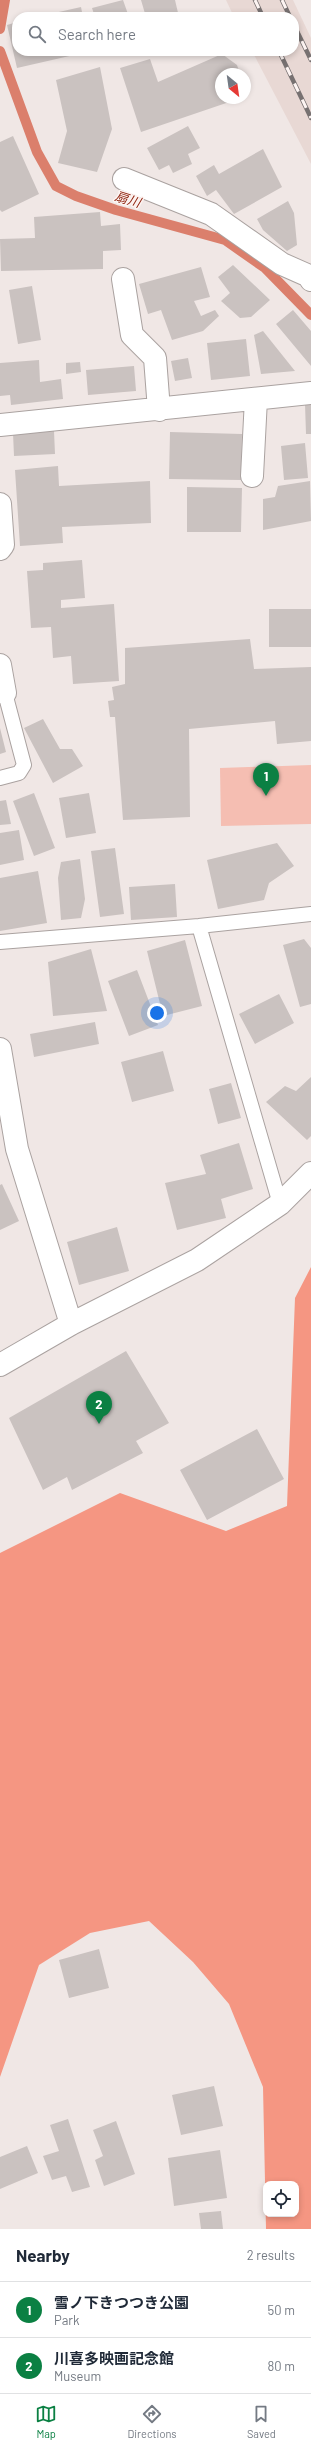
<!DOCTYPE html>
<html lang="en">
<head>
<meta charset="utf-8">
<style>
  :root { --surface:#fff; --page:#f2f2f3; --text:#1f2937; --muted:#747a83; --line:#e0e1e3; --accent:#0b8043 }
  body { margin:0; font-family:Barlow,"Noto Sans JP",sans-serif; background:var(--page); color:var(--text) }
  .controls { position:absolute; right:12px; bottom:12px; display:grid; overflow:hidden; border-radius:8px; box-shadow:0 2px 6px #0003 }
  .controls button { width:36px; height:36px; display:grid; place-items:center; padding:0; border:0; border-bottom:1px solid var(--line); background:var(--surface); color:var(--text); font:20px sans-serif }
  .compass { position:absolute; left:215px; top:68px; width:36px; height:36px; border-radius:50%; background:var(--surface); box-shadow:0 2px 6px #0003; rotate:151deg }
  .you { position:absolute; left:157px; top:1013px; width:14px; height:14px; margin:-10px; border:3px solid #fff; border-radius:50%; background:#1a73e8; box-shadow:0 0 0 6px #1a73e833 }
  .badge { display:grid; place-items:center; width:26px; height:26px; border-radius:50%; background:var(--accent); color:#fff; font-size:13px; font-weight:700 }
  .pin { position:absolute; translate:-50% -33px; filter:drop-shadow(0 1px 2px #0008) }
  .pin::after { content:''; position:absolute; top:21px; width:14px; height:12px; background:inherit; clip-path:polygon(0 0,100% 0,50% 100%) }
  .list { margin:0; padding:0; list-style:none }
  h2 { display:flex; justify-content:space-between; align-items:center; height:52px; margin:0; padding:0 16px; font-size:17px }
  h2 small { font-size:13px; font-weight:400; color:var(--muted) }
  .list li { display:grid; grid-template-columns:26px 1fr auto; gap:12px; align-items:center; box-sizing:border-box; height:56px; padding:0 16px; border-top:1px solid var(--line) }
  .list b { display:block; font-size:15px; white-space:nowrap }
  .list p { margin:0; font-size:13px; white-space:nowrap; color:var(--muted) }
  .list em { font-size:13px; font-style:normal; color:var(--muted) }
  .icon { flex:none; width:22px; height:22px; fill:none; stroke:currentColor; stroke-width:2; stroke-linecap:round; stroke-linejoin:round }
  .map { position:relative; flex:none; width:311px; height:2229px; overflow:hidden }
  .search { position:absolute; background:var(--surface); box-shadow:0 2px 6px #0003; left:12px; right:12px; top:12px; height:44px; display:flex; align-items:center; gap:10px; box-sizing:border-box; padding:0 14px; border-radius:16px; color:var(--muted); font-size:15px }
  .sheet { height:164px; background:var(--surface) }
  nav { display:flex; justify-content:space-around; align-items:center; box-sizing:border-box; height:56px; border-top:1px solid var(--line); background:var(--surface); font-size:11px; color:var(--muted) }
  nav a { display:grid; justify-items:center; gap:2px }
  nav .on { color:var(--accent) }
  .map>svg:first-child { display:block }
  .built { fill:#e8d8d4 }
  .green { fill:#f5beb2 }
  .forest { fill:#f59682; fill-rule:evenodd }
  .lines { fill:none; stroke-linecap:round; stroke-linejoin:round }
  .stream { stroke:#db7f6c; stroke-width:10 }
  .building { fill:#cac2c0 }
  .service-casing { stroke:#aaa2a0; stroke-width:16 }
  .minor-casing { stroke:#aaa2a0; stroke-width:24 }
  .service { stroke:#fff; stroke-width:14 }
  .minor { stroke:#fff; stroke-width:22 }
  .rail-casing { stroke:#777171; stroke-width:4.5 }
  .rail { stroke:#fdf4f2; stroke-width:3; stroke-dasharray:9; stroke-linecap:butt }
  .labels { text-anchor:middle; stroke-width:3; stroke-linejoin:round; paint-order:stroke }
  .water-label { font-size:13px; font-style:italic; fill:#8e210c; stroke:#fdf4f2 }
</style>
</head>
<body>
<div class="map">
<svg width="311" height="2229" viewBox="0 0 311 2229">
  <rect width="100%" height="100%" fill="#f0e7e5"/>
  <path class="built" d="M226 0H293L311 38V164L252 51H294V17H234Z"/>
  <path class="green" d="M311 765V824L221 826 220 768Z"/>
  <path class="forest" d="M311 1267V2229H266L263 2087 229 2004 193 1962 149 1921 90 1933 39 1965 0 2077V1553L120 1493 226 1531 287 1506 295 1298ZM266 2184H296V2214H266Z"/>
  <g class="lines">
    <path class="stream" d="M0 29 5 0
      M0 51 37 152 56 186 76 196 116 210 225 240 265 268 311 315"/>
  </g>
  <path class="building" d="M123 0 129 17H95L92 8Z
    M141 0H175L179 17H146Z
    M81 7 83 17H41V16Z
    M17 22V51L87 52 17 68 7 25Z
    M222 54 237 65 240 74H221V98H241L141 132 120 68 150 59 158 82Z
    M100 67 112 129 97 172 58 163 67 131 56 80Z
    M188 126 200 148 188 154 192 164 173 173 169 165 159 170 147 148Z
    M13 136 39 194 2 212 0 210V142Z
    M263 149 282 187 234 214 216 190 207 196 196 176 214 165 219 174Z
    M288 201 294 213 297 245 287 251 263 230 257 219Z
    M100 212 101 226 120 224 121 250 103 251V269L1 271 0 239 35 238 34 217Z
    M233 265 270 300 251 317 240 318 221 301 230 293 218 277Z
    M201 267 210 297 194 301 201 316 215 310 219 316 203 331 172 340 161 310 148 314 139 284Z
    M32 286 41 340 18 344 9 290Z
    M293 310 311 331V366L276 324Z
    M263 331 295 371 261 374 254 335Z
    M246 339 250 376 211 380 207 343Z
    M188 358 192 378 175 381 171 361Z
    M39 360 40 382 61 379 63 399 11 405 10 395 0 396V363Z
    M80 362 81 372 66 374V363Z
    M134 366 136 391 88 395 86 370Z
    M311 403V434H306L305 404Z
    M54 431 55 454 14 456 13 433Z
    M170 432 242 434 241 480 169 479Z
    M305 443 308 478 284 480 281 446Z
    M58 466 59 486 150 481 151 523 62 527 63 543 20 546 15 470Z
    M310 481 311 521 263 530V499L275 497 278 486Z
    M187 487 242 488 241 532H187Z
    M82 560 85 598 61 600V608L114 604 119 681 73 684 71 656 53 658 51 627 31 628 27 571 43 570V563Z
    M269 609H311V647H269Z
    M250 639 254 669 311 667V741L277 744 275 721 189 729 190 817 123 820 115 717H110L108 701 114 700 112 687 125 684V648Z
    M43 719 60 749H72L83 766 53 783 24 728Z
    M0 728 6 752 0 754Z
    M34 793 55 848 34 856 13 801Z
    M89 793 96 833 66 838 59 798Z
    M6 800 11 824 0 825V801Z
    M19 830 24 860 0 865V833Z
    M277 843 294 866 269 883 264 900 218 909 207 860Z
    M115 848 124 914 100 917 91 851Z
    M80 859 85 899 81 918 61 920 58 878 61 862Z
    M38 871 47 923 0 931V878Z
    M175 884 177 917 131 920 129 887Z
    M304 939 311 948V1004L300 1007 283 945Z
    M185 940 202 1006 163 1016 147 951Z
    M91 949 107 1011 53 1016 48 962Z
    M137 970 158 1025 129 1036 108 981Z
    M279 994 294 1023 255 1044 239 1014Z
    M95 1022 99 1044 34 1057 30 1034Z
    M163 1051 174 1091 132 1102 121 1062Z
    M311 1077V1136L307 1140 266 1102 285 1086 296 1091Z
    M231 1083 241 1118 218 1124 209 1089Z
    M239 1143 253 1189 221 1199 226 1218 177 1230 165 1183 206 1174 200 1155Z
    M2 1184 19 1221 0 1230V1185Z
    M117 1227 129 1271 79 1285 67 1242Z
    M126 1351 169 1423 136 1441 143 1453 72 1490 67 1477 43 1490 9 1418Z
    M257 1429 284 1479 207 1520 180 1470Z
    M99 1949 109 1988 69 1998 59 1960Z
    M214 2086 223 2126 181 2135 172 2095Z
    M68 2119 90 2187 72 2192 66 2176 52 2180 43 2156 59 2151 50 2125Z
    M116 2121 135 2174 104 2186 95 2160 103 2156 93 2130Z
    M27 2146 38 2173 0 2189V2157Z
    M220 2150 227 2198 174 2206 168 2158Z
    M221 2211 223 2229H201L199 2213Z"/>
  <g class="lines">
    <defs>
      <path id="service" d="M0 778 19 773 24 765 5 693
        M199 926 280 1204
        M0 942 199 926 311 914"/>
      <path id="minor" d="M124 179 211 214 282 264 309 276 311 280
        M123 279 132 335 155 358 159 410
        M0 425 311 393
        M252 476 256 399
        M0 504 3 545 0 549
        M0 665 5 693
        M0 1049 17 1149 71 1324
        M0 1365 71 1324 197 1260 280 1204 311 1173"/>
    </defs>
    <use href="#service" class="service-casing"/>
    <use href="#minor" class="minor-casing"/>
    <use href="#service" class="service"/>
    <use href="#minor" class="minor"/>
    <defs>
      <path id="rail" d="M255 0 263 17
        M282 0 290 17
        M294 25 311 60
        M279 51 311 118"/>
    </defs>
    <use href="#rail" class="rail-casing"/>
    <use href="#rail" class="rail"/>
  </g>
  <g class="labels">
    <g class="water-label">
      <text transform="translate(128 199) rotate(17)" y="5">扇川</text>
    </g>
  </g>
</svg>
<div class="controls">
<button><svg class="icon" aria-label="locate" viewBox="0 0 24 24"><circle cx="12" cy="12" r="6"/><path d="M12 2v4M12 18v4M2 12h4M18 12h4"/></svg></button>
</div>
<svg class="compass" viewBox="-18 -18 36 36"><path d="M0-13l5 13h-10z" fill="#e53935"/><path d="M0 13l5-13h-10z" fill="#747a83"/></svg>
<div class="you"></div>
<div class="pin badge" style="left:266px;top:796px">1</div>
<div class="pin badge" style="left:99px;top:1424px">2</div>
<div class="search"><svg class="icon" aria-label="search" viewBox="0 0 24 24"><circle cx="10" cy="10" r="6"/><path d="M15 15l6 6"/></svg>Search here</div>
</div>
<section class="sheet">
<h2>Nearby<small>2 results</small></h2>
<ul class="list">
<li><span class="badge">1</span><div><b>雪ノ下きつつき公園</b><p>Park</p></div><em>50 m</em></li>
<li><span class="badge">2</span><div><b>川喜多映画記念館</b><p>Museum</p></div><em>80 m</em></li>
</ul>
</section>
<nav>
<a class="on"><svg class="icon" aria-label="map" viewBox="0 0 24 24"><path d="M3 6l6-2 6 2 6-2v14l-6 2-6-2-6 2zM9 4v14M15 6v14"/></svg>Map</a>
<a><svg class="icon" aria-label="directions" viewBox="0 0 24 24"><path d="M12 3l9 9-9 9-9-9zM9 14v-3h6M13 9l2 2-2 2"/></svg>Directions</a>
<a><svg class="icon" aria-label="saved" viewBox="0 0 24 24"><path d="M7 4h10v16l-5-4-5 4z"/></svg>Saved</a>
</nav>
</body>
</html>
